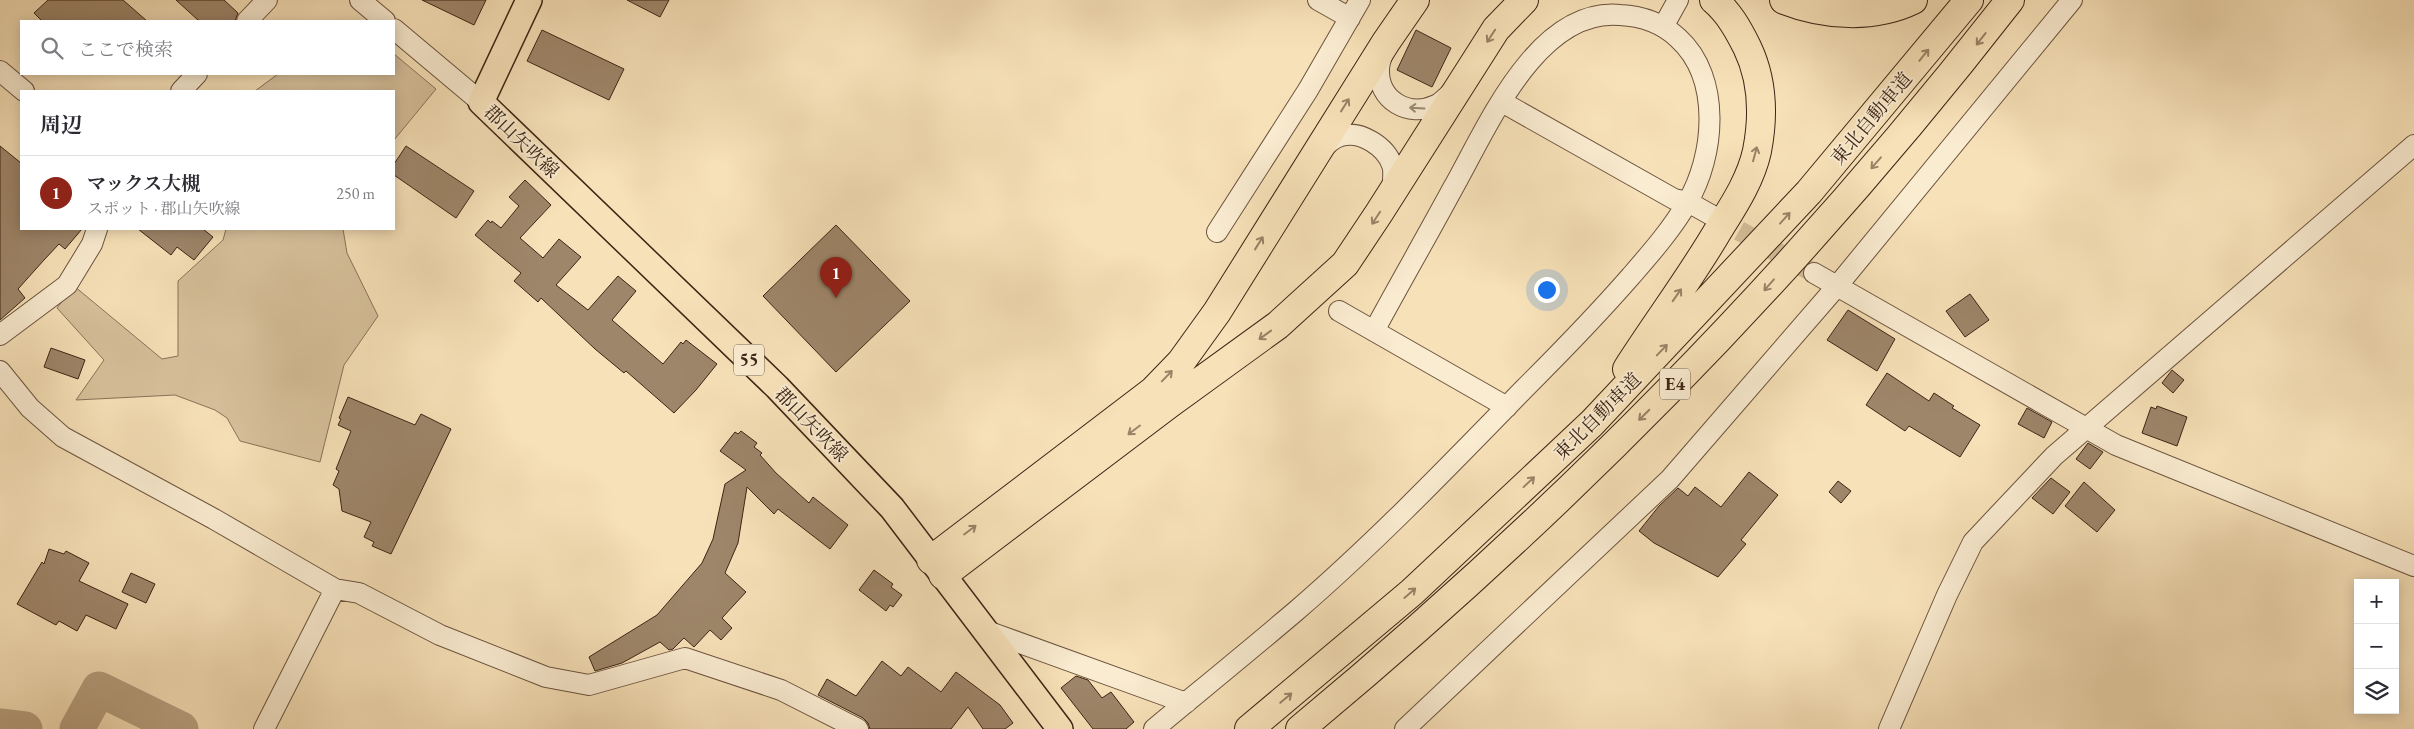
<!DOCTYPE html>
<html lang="ja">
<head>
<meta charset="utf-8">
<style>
  :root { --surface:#fff; --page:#f7f7f7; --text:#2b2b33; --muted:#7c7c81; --line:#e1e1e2; --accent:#8f2418 }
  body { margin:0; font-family:"EB Garamond","Noto Serif JP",serif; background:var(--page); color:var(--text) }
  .controls { position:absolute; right:15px; bottom:15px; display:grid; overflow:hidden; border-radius:0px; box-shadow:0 2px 12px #0003 }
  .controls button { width:45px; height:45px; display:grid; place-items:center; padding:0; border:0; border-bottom:1px solid var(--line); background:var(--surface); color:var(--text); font:25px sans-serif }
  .you { position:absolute; left:1546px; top:289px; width:18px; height:18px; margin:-12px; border:4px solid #fff; border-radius:50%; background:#1a73e8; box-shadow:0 0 0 8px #1a73e833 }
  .badge { display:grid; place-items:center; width:32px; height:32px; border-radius:50%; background:var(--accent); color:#fff; font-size:16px; font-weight:700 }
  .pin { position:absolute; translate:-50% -41px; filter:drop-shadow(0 1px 2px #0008) }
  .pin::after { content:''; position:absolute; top:26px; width:18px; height:15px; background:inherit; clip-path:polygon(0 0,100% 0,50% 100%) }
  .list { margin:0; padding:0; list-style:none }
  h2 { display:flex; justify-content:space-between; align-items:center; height:65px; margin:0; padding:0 20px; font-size:21px }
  h2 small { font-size:16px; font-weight:400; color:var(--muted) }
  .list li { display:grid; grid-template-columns:32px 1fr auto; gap:15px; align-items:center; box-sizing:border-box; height:75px; padding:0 20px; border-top:1px solid var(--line) }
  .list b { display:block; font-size:19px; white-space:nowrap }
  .list p { margin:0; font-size:16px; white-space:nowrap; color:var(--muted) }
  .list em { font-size:16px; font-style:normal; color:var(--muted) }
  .icon { flex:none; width:28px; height:28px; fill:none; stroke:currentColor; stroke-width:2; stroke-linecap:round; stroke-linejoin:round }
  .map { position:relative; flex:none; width:2414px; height:729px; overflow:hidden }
  .search { position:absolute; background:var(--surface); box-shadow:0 2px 12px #0003; left:20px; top:20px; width:375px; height:55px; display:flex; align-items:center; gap:12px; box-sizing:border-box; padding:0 18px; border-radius:0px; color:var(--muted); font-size:19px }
  .panel { position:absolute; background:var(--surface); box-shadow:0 2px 12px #0003; left:20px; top:90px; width:375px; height:140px; border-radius:0px }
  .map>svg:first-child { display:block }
  .green { fill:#d7c19c; stroke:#8a7258 }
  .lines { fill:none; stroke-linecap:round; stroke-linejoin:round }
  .river { stroke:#b8a181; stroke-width:35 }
  .building { fill:#9e866a; stroke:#3d2415 }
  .minor-tunnel { stroke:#d2bb97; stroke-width:20; stroke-dasharray:20 10; stroke-linecap:butt }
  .minor-casing { stroke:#6c533e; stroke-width:22 }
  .major-casing { stroke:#3d2415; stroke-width:28 }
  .highway-casing { stroke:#3d2415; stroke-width:30 }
  .minor { stroke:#faecd1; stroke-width:20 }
  .major { stroke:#f7e1b8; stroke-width:25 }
  .highway { stroke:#f7e1b8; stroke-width:28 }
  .oneway { stroke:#9a8266 }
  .oneway2 { stroke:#9c8873 }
  .labels { text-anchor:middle; stroke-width:4; stroke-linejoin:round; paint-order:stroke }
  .shield { fill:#faecd1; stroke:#76604d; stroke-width:1 }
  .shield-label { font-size:18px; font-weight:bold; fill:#3d2415 }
  .street-label { font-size:19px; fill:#3d2415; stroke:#faecd1 }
</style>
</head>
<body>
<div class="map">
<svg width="2414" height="729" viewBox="0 0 2414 729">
  <rect width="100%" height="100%" fill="#f7e1b8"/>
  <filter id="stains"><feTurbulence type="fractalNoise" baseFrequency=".004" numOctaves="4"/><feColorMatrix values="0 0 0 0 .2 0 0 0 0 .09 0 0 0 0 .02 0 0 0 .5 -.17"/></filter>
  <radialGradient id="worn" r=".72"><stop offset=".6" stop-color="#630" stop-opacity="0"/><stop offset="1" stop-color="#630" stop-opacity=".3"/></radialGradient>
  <path class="green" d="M394 54 436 89 394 140V91H255L278 74H394Z
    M226 229H343L347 253 378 316 344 365 320 462 240 441 227 418 215 410 175 395 76 400 104 360 57 308 74 286 162 359 178 356V281L223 240Z"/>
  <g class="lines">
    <path class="river" d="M0 726 25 729
      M77 729 99 689 181 729"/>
  </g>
  <path class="building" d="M48 0H123L147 21H42L34 13Z
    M176 0H224L238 13 235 21H199Z
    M422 0H486L474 25Z
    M627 0H669L660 17Z
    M542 30 624 69 609 100 527 61Z
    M1416 30 1451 48 1432 87 1397 70Z
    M0 146 21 163V229H82L65 249 59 244 44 260 18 289 25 298 0 320Z
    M406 146 474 191 456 218 394 175V164Z
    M525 180 551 205 520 238 543 258 559 239 581 257 556 285 588 310 618 276 636 291 612 320 663 364 681 342 683 344 686 340 717 364 696 390 674 413 626 371 624 373 595 349 541 298 538 302 514 281 521 273 475 235 488 220 491 223 492 221 501 228 519 206 509 197Z
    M836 225 910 301 836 372 763 296Z
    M138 229H203L213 237 194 260 177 247 171 255Z
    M1970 294 1989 320 1965 337 1946 311Z
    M1848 310 1895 339 1877 371 1827 340Z
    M51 348 85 360 78 379 44 367Z
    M2172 370 2184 380 2173 393 2162 383Z
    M1887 373 1929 401 1934 393 1954 406 1952 408 1980 425 1960 457 1909 426 1905 431 1866 405Z
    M348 397 415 425 421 414 451 429 391 554 372 546 374 542 364 537 371 522 342 511 339 489 333 485 339 471 336 469 351 431 338 425 341 419 339 418Z
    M2157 406 2187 417 2177 446 2142 433 2151 407 2156 409Z
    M2027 408 2052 422 2044 438 2018 424Z
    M741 431 757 443 754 447 762 453 760 455 776 473 809 503 813 497 848 525 830 549 778 509 774 514 747 487 738 543 725 573 746 592 722 618 732 628 721 640 710 630 694 647 684 638 673 649 669 650 660 642 622 663 595 671 589 657 657 615 702 563 713 539 725 484 746 470 720 451 735 432 738 434Z
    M2088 443 2103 452 2090 469 2076 459Z
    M1749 472 1778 495 1741 540 1746 544 1718 577 1654 543 1639 531 1659 506 1678 488 1688 496 1695 487 1721 507Z
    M2051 478 2070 492 2053 514 2032 498Z
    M1838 481 1851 491 1841 503 1829 492Z
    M2084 482 2115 510 2097 532 2065 506Z
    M49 549 64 554 66 551 89 563 79 581 128 604 116 629 86 615 77 631 59 621 56 625 17 604 42 562 44 564Z
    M874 570 893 584 891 587 902 595 893 607 890 605 886 611 859 590Z
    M131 573 155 584 146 603 122 592Z
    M882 661 901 676 908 667 941 692 956 672 1000 705 1013 723 1005 729H983L968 707 951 729H870L868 723 863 718 818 695 827 679 856 696Z
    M1076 676 1088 680 1102 698 1111 692 1134 722 1126 729H1093L1061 688Z"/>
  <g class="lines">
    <path class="minor-tunnel" d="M1713 216 1814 273"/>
    <defs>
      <path id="minor" d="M360 0 385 21
        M1318 0 1350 18
        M247 21 267 0
        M1663 27 1678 0
        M394 29 481 102
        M1384 50C1382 56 1379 63 1379 69 1378 100 1408 118 1436 105 1441 103 1446 97 1451 93
        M0 71 24 91
        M181 91 197 74
        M1502 102 1674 199 1688 202 1713 216
        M1322 150C1327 144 1334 138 1341 136 1361 130 1386 147 1392 165 1395 173 1392 184 1392 193
        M1217 232 1308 90 1360 0
        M1814 273 2116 445 2414 566
        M1339 311 1507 407
        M0 335 67 285 92 244 97 229
        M0 371 30 408 63 437 214 519 335 589 359 593 440 635 546 677 589 685 685 658 781 690 858 729
        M984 630 1186 703
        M264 729 335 589
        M1154 729C1201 690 1249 651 1296 611 1376 542 1450 465 1524 389 1561 352 1597 315 1631 276 1651 253 1672 229 1687 203 1715 156 1722 78 1678 38 1662 23 1641 16 1620 15 1537 7 1487 128 1453 188 1427 236 1400 283 1374 331
        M1405 729 1670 479 1838 285 2072 0
        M1889 729 1947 595 1973 542 2054 456 2414 145"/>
      <path id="major" d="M529 0 481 102 777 387 892 508 1060 729"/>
      <path id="highway" d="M1784 0C1825 16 1874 19 1913 0
        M1627 369C1657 322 1691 277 1719 229 1734 205 1751 179 1757 151 1764 115 1763 80 1747 47 1738 29 1729 13 1714 0
        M931 560 1153 391 1181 362 1217 312 1386 42 1415 0
        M943 575 1169 404 1278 325 1345 264 1379 213 1496 29 1524 0
        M1249 729 1412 592 1592 423 1809 192 1969 0
        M1300 729C1562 512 1802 268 2010 0"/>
    </defs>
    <use href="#minor" class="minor-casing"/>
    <use href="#major" class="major-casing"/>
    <use href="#highway" class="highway-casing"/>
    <use href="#minor" class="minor"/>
    <use href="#major" class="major"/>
    <use href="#highway" class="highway"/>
  </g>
  <defs><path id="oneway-shaft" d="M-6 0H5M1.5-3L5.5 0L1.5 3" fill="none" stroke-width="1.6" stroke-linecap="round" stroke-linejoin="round" transform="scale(1.25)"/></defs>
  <g class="oneway">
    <use href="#oneway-shaft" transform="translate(1491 36) rotate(123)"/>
    <use href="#oneway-shaft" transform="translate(1981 39) rotate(128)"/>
    <use href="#oneway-shaft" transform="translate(1924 55) rotate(-51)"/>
    <use href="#oneway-shaft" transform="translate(1345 105) rotate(-58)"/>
    <use href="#oneway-shaft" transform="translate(1755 154) rotate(-75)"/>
    <use href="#oneway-shaft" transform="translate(1876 163) rotate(131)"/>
    <use href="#oneway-shaft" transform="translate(1376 218) rotate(123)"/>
    <use href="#oneway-shaft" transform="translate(1785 218) rotate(-48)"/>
    <use href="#oneway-shaft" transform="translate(1259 243) rotate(-58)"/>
    <use href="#oneway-shaft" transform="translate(1769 285) rotate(131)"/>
    <use href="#oneway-shaft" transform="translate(1677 295) rotate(-55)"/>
    <use href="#oneway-shaft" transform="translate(1265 335) rotate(144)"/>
    <use href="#oneway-shaft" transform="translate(1662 350) rotate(-46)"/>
    <use href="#oneway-shaft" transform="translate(1167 376) rotate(-46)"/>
    <use href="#oneway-shaft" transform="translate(1644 415) rotate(135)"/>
    <use href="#oneway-shaft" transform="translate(1134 430) rotate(143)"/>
    <use href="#oneway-shaft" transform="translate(1529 482) rotate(-43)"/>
    <use href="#oneway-shaft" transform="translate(970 530) rotate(-37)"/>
    <use href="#oneway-shaft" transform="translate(1410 593) rotate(-41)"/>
    <use href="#oneway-shaft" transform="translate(1286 698) rotate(-40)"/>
  </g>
  <use class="oneway2" href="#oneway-shaft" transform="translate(1417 108) rotate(-177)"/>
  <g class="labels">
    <g class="shield">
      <rect x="734" y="344.5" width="30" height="31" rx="4"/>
      <rect x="1660" y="368.5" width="30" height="31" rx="4"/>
    </g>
    <g class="shield-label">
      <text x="749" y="366">55</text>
      <text x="1675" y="390">E4</text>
    </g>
    <g class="street-label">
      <text transform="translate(1871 118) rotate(-50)" y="7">東北自動車道</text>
      <text transform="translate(522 141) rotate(44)" y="7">郡山矢吹線</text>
      <text transform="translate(1597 416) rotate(-45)" y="7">東北自動車道</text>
      <text transform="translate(812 424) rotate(46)" y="7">郡山矢吹線</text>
    </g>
  </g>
  <rect width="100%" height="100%" filter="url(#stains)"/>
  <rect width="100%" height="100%" fill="url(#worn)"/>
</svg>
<div class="controls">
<button>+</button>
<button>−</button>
<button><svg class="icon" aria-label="layers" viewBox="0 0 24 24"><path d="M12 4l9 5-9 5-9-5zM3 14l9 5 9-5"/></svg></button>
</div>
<div class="you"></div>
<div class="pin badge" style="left:836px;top:298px">1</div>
<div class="search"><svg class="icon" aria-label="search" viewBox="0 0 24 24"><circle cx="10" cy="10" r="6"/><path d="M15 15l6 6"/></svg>ここで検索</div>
<section class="panel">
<h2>周辺<small></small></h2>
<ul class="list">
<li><span class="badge">1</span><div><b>マックス大槻</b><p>スポット · 郡山矢吹線</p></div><em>250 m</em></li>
</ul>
</section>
</div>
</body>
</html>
